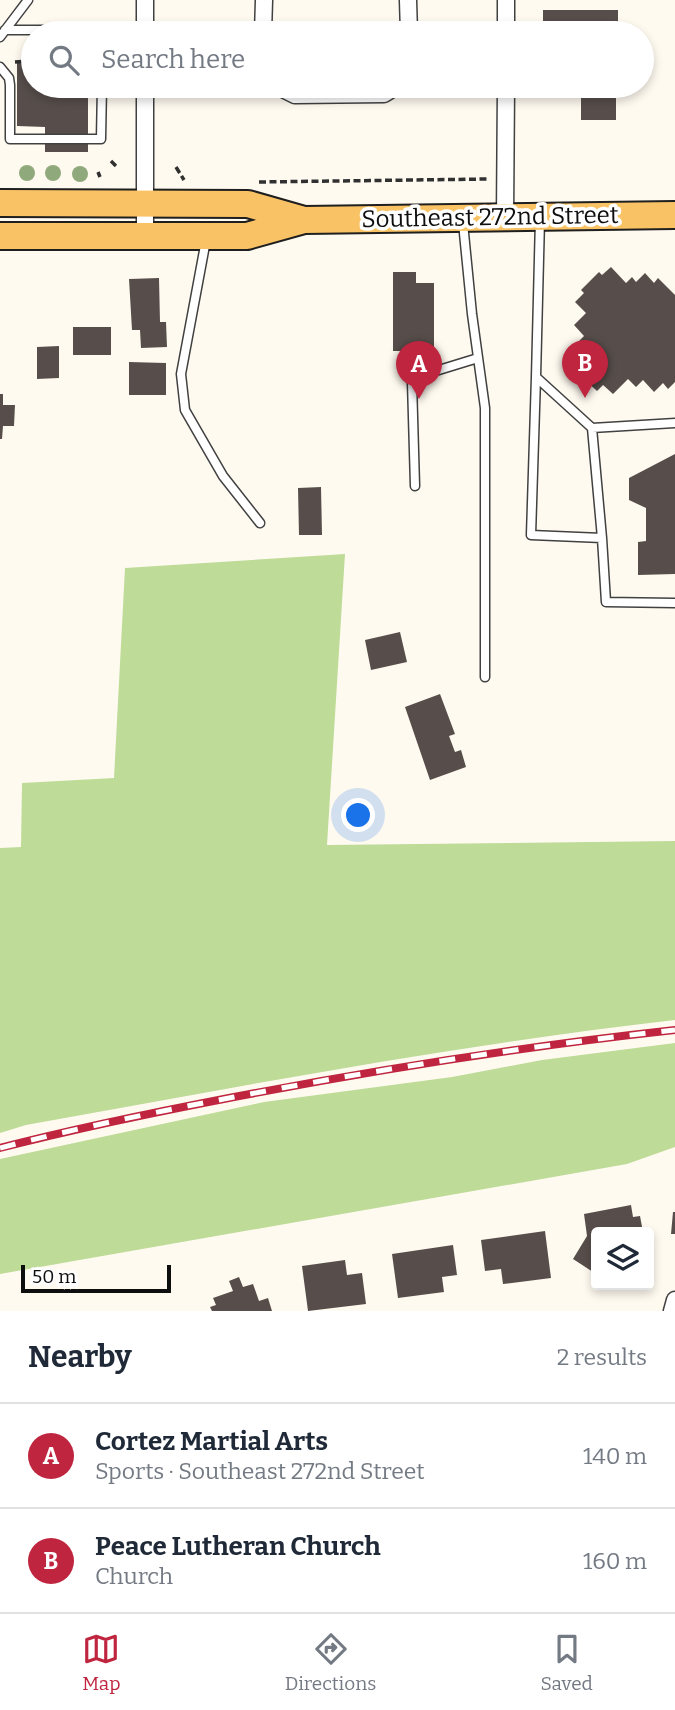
<!DOCTYPE html>
<html lang="en">
<head>
<meta charset="utf-8">
<style>
  :root { --surface:#fff; --page:#f6f6f7; --text:#1f2937; --muted:#747a83; --line:#e0e1e3; --accent:#c0253f }
  body { margin:0; font-family:Bitter,serif; background:var(--page); color:var(--text) }
  .controls { position:absolute; right:21px; bottom:21px; display:grid; overflow:hidden; border-radius:7px; box-shadow:0 4px 10px #0003 }
  .controls button { width:63px; height:63px; display:grid; place-items:center; padding:0; border:0; border-bottom:2px solid var(--line); background:var(--surface); color:var(--text); font:35px sans-serif }
  .scale { position:absolute; left:21px; bottom:18px; width:150px; box-sizing:border-box; padding-left:7px; border:4px solid #0e0e0e; border-top:0; font-size:19px; line-height:24px; white-space:nowrap; color:#0e0e0e; -webkit-text-stroke:5px #fff; paint-order:stroke }
  .you { position:absolute; left:359px; top:816px; width:24px; height:24px; margin:-18px; border:5px solid #fff; border-radius:50%; background:#1a73e8; box-shadow:0 0 0 10px #1a73e833 }
  .badge { display:grid; place-items:center; width:46px; height:46px; border-radius:50%; background:var(--accent); color:#fff; font-size:23px; font-weight:700 }
  .pin { position:absolute; translate:-50% -58px; filter:drop-shadow(0 2px 4px #0008) }
  .pin::after { content:''; position:absolute; top:37px; width:24px; height:21px; background:inherit; clip-path:polygon(0 0,100% 0,50% 100%) }
  .list { margin:0; padding:0; list-style:none }
  h2 { display:flex; justify-content:space-between; align-items:center; height:91px; margin:0; padding:0 28px; font-size:30px }
  h2 small { font-size:23px; font-weight:400; color:var(--muted) }
  .list li { display:grid; grid-template-columns:46px 1fr auto; gap:21px; align-items:center; box-sizing:border-box; height:105px; padding:0 28px; border-top:2px solid var(--line) }
  .list b { display:block; font-size:26px; white-space:nowrap }
  .list p { margin:0; font-size:23px; white-space:nowrap; color:var(--muted) }
  .list em { font-size:23px; font-style:normal; color:var(--muted) }
  .icon { flex:none; width:38px; height:38px; fill:none; stroke:currentColor; stroke-width:2; stroke-linecap:round; stroke-linejoin:round }
  .map { position:relative; flex:none; width:675px; height:1311px; overflow:hidden }
  .search { position:absolute; background:var(--surface); box-shadow:0 4px 10px #0003; left:21px; right:21px; top:21px; height:77px; display:flex; align-items:center; gap:18px; box-sizing:border-box; padding:0 24px; border-radius:38px; color:var(--muted); font-size:26px }
  .sheet { height:301px; background:var(--surface) }
  nav { display:flex; justify-content:space-around; align-items:center; box-sizing:border-box; height:98px; border-top:2px solid var(--line); background:var(--surface); font-size:19px; color:var(--muted) }
  nav a { display:grid; justify-items:center; gap:4px }
  nav .on { color:var(--accent) }
  .map>svg:first-child { display:block }
  .forest { fill:#bedb98 }
  .building { fill:#574e4b }
  .lines { fill:none; stroke-linecap:round; stroke-linejoin:round }
  .lane-casing { stroke:#414141; stroke-width:11 }
  .street-casing { stroke:#414141; stroke-width:19 }
  .primary-casing { stroke:#1f1f1f; stroke-width:30 }
  .path { stroke:#303030; stroke-width:3.5; stroke-dasharray:7 3.5; stroke-linecap:butt }
  .lane { stroke:#fff; stroke-width:8 }
  .street { stroke:#fff; stroke-width:16 }
  .primary { stroke:#f9c365; stroke-width:26 }
  .rail-casing { stroke:#c0253f; stroke-width:8 }
  .rail { stroke:#fff; stroke-width:5; stroke-dasharray:16; stroke-linecap:butt }
  .tree { fill:#90a97c }
  .labels { text-anchor:middle; stroke-width:7; stroke-linejoin:round; paint-order:stroke }
  .street-label { font-size:24px; fill:#0e0e0e; stroke:#fff }
</style>
</head>
<body>
<div class="map">
<svg width="675" height="1311" viewBox="0 0 675 1311">
  <rect width="100%" height="100%" fill="#fffaf0"/>
  <path class="forest" d="M345 554 327 845 675 841V1020C457 1045 242 1086 26 1125L0 1133V848L21 847 22 783 114 778 125 568Z
    M675 1043V1147L627 1164 0 1274V1159L264 1102 452 1077 542 1060Z"/>
  <path class="building" d="M543 10H618V33H543Z
    M17 63H33V86H88V152H45V127L17 126Z
    M581 86H616V120H581Z
    M611 267 626 283 632 277 636 282 645 273 654 283 658 278 675 295V382L668 389 663 383 654 392 643 380 636 387 628 379 613 394 603 385 597 391 572 368 580 360 570 350 584 336 574 325 586 313 575 302 584 293 581 290 599 272 602 275Z
    M393 272H416V283H434V351H393Z
    M159 278 160 322H166L167 347 141 348 140 330H132L129 279Z
    M73 327H111V355H73Z
    M59 346V378L37 379V347Z
    M129 362 166 363V395H129Z
    M0 394H3V405H15L14 426H3L2 439H0Z
    M675 454V574L638 575V542L646 541V508L629 500V478Z
    M321 487 322 535H299L298 488Z
    M400 632 407 662 371 670 365 640Z
    M440 694 455 734 449 736 455 752 461 750 466 767 430 780 405 707Z
    M631 1205 633 1217 640 1216 643 1232H596V1266L593 1272 573 1259 587 1236 584 1214Z
    M673 1212H675V1234H671Z
    M545 1231 551 1278 503 1284 501 1269 485 1271 481 1240Z
    M453 1245 457 1275 442 1277 444 1292 398 1298 392 1254Z
    M345 1260 347 1275 362 1273 366 1304 308 1311 302 1266Z
    M239 1277 243 1287 253 1284 259 1301 268 1298 272 1311H212L210 1307 216 1305 213 1298 233 1291 229 1281Z"/>
  <g class="lines">
    <defs>
      <path id="lane" d="M5 30H103V33
        M0 37 28 0
        M0 67 9 78 10 85V139H101L102 86
        M463 223 472 314 485 408V677
        M206 240 181 374 185 410 223 476 260 523
        M536 377 592 428 602 538 531 535Z
        M536 377 540 219
        M592 428 675 423
        M415 486 412 382 416 377 478 358
        M602 538 606 602 675 603"/>
      <path id="street" d="M145 0V33
        M408 0 409 33
        M506 0V33
        M263 33 264 0
        M145 86V236
        M277 86 295 95 384 94 397 86
        M505 217 506 86
        M672 1311 675 1300"/>
      <path id="primary" d="M0 203 248 204 304 220
        M0 236H247L304 220 675 215"/>
    </defs>
    <use href="#lane" class="lane-casing"/>
    <use href="#street" class="street-casing"/>
    <use href="#primary" class="primary-casing"/>
    <path class="path" d="M15 62 33 61
      M111 161 117 167
      M176 167 184 180
      M98 172 100 177
      M259 182 489 179"/>
    <use href="#lane" class="lane"/>
    <use href="#street" class="street"/>
    <use href="#primary" class="primary"/>
    <defs>
      <path id="rail" d="M0 1148C77 1128 156 1112 234 1097 380 1069 527 1046 675 1030"/>
    </defs>
    <use href="#rail" class="rail-casing"/>
    <use href="#rail" class="rail"/>
  </g>
  <g class="tree">
    <circle cx="27" cy="173" r="8"/>
    <circle cx="53" cy="173" r="8"/>
    <circle cx="80" cy="174" r="8"/>
  </g>
  <g class="labels">
    <g class="street-label">
      <text transform="translate(490 217) rotate(-1)" y="8">Southeast 272nd Street</text>
    </g>
  </g>
</svg>
<div class="controls">
<button><svg class="icon" aria-label="layers" viewBox="0 0 24 24"><path d="M12 4l9 5-9 5-9-5zM3 14l9 5 9-5"/></svg></button>
</div>
<div class="scale">50 m</div>
<div class="you"></div>
<div class="pin badge" style="left:419px;top:399px">A</div>
<div class="pin badge" style="left:585px;top:398px">B</div>
<div class="search"><svg class="icon" aria-label="search" viewBox="0 0 24 24"><circle cx="10" cy="10" r="6"/><path d="M15 15l6 6"/></svg>Search here</div>
</div>
<section class="sheet">
<h2>Nearby<small>2 results</small></h2>
<ul class="list">
<li><span class="badge">A</span><div><b>Cortez Martial Arts</b><p>Sports · Southeast 272nd Street</p></div><em>140 m</em></li>
<li><span class="badge">B</span><div><b>Peace Lutheran Church</b><p>Church</p></div><em>160 m</em></li>
</ul>
</section>
<nav>
<a class="on"><svg class="icon" aria-label="map" viewBox="0 0 24 24"><path d="M3 6l6-2 6 2 6-2v14l-6 2-6-2-6 2zM9 4v14M15 6v14"/></svg>Map</a>
<a><svg class="icon" aria-label="directions" viewBox="0 0 24 24"><path d="M12 3l9 9-9 9-9-9zM9 14v-3h6M13 9l2 2-2 2"/></svg>Directions</a>
<a><svg class="icon" aria-label="saved" viewBox="0 0 24 24"><path d="M7 4h10v16l-5-4-5 4z"/></svg>Saved</a>
</nav>
</body>
</html>
